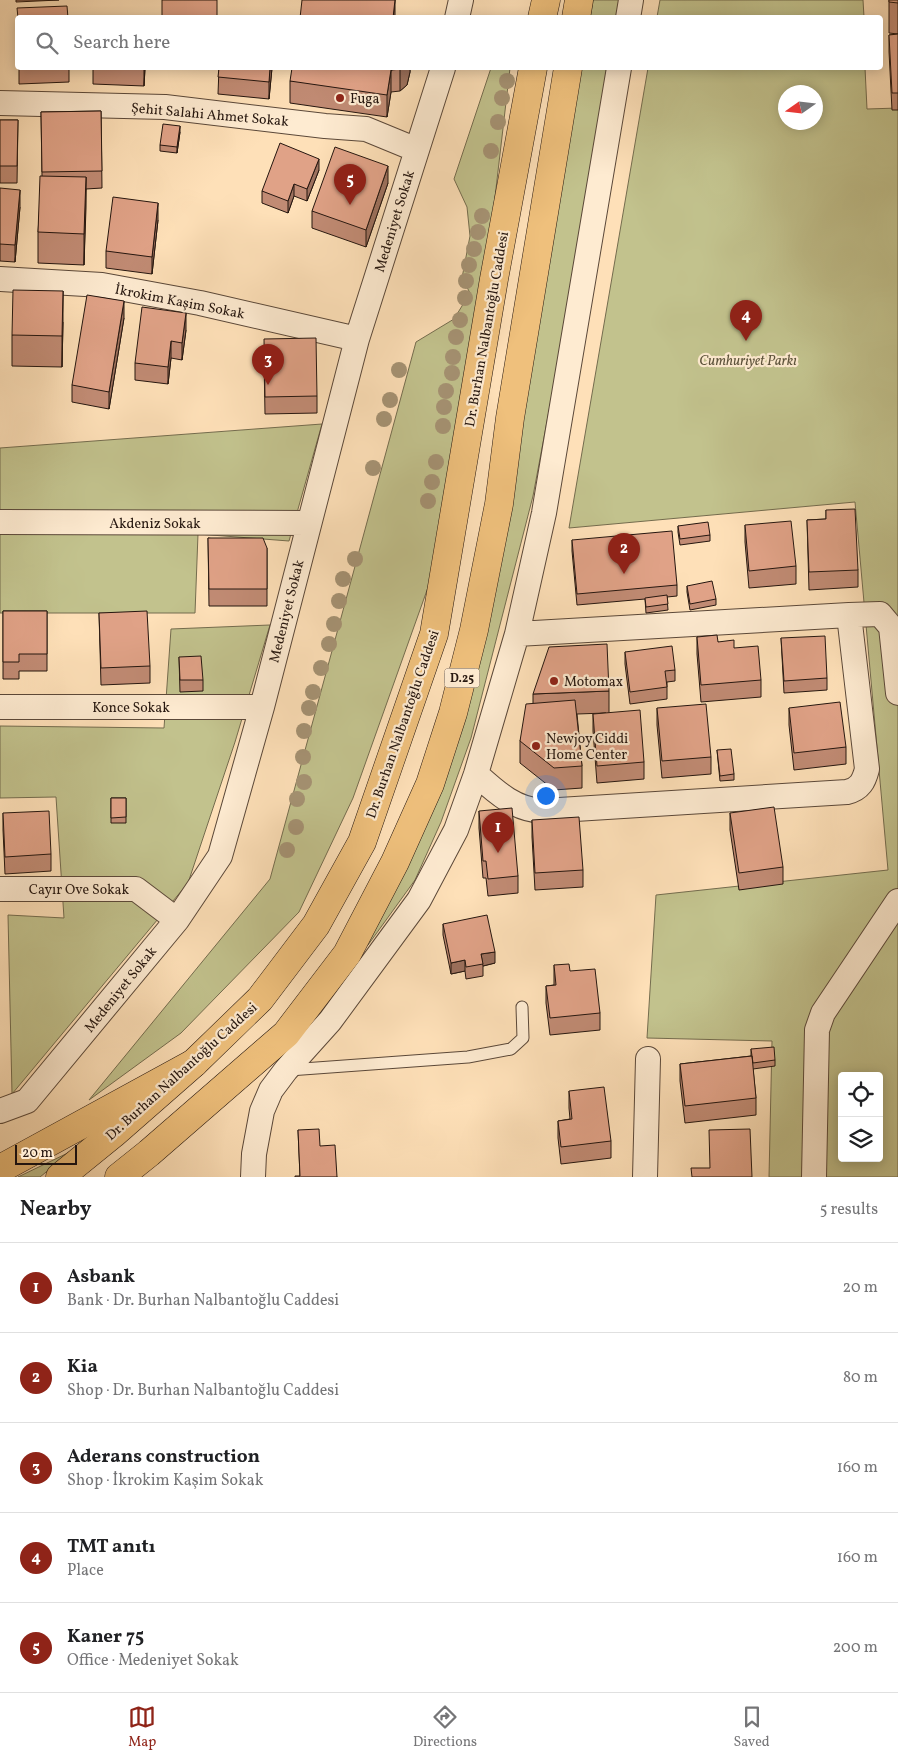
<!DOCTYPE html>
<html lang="en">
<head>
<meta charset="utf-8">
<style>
  :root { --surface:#fff; --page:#f6f6f6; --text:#202124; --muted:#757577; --line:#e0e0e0; --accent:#8f2418 }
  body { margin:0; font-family:Vollkorn,serif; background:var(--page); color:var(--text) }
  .controls { position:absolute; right:15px; bottom:15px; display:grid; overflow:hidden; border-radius:5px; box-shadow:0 2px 12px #0003 }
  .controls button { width:45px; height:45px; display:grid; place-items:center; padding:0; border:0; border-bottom:1px solid var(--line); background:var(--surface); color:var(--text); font:25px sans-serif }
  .compass { position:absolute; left:778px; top:85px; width:45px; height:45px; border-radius:50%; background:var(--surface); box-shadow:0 2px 12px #0003; rotate:256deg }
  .scale { position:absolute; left:15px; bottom:12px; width:62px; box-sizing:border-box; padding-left:5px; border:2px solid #25160f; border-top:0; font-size:14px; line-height:18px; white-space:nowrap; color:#25160f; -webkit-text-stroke:4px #feebd1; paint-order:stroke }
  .you { position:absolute; left:545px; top:795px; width:18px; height:18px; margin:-12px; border:4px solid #fff; border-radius:50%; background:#1a73e8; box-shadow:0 0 0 8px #1a73e833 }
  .badge { display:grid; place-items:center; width:32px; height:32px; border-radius:50%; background:var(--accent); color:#fff; font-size:16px; font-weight:700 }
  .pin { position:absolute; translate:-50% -41px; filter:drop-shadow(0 1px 2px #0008) }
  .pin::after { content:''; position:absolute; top:26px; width:18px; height:15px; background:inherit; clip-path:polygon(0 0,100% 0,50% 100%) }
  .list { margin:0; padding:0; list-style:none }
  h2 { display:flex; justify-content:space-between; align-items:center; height:65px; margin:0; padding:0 20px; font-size:21px }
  h2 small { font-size:16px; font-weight:400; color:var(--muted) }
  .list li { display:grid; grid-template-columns:32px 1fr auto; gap:15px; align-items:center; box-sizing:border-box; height:90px; padding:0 20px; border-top:1px solid var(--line) }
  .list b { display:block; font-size:19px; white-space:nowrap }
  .list p { margin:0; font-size:16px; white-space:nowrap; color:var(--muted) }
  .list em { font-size:16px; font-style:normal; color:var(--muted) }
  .icon { flex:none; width:28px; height:28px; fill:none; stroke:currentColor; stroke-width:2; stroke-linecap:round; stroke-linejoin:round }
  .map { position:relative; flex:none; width:898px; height:1177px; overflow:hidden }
  .search { position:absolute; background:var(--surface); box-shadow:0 2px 12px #0003; left:15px; right:15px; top:15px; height:55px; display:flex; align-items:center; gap:12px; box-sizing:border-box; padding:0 18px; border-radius:5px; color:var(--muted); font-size:19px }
  .sheet { height:515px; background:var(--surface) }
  nav { display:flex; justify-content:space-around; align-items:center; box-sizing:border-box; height:70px; border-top:1px solid var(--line); background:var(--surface); font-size:14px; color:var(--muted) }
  nav a { display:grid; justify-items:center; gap:2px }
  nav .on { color:var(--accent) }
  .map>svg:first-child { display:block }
  .green { fill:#c2c28d; stroke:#746c4e; fill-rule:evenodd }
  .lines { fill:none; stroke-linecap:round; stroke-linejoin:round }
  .lane-casing { stroke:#5b4839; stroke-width:13 }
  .street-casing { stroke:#5b4839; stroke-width:26 }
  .primary-casing { stroke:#25160f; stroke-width:29 }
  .highway-casing { stroke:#25160f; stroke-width:29 }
  .lane { stroke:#feebd1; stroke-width:11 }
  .street { stroke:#feebd1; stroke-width:24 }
  .primary { stroke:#efc07c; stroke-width:28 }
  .highway { stroke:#efc07c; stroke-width:28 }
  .tree { fill:#a59273 }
  .wall { fill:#c18b74; stroke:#25160f }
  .shaded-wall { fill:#9d715e; stroke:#25160f }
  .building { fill:#e0a287; stroke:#25160f }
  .poi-dot { fill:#8f2418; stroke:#feebd1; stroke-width:2 }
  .labels { text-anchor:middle; stroke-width:4.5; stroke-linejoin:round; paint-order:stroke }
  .shield { fill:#feebd1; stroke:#665649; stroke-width:1 }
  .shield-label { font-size:12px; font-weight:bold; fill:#25160f }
  .poi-label { font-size:14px; fill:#25160f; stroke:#feebd1; text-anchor:start }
  .street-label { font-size:14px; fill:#25160f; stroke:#feebd1 }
  .park-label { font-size:14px; font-style:italic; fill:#5c523b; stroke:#feebd1 }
</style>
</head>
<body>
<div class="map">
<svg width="898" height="1177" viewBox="0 0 898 1177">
  <rect width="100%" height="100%" fill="#fee0b8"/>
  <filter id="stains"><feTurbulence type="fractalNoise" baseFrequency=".004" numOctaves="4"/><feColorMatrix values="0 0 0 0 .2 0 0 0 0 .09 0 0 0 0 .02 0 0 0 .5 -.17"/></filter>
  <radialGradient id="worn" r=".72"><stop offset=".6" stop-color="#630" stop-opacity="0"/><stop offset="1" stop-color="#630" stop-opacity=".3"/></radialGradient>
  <path class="green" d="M593 0H621L619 17 590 18Z
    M660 0H863L864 17H657Z
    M491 68H510L482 309 442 548 353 798 299 912 181 1033 89 1100 270 879 416 342 454 319 470 293 462 278 470 236 467 207 454 179Z
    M581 68H611L595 166 533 496 471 738 441 822 415 880 368 945 361 948 416 844Z
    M648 68H865L867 109 898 108V1177H769L772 1041 647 1038 656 895 888 870 855 502 569 528ZM786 92H816V122H786ZM842 1076H879V1158H842Z
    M322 424 289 541 198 534 195 613H0V448Z
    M270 625 235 742 188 883 12 1094 8 915 64 918 56 797 0 798V726L164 728 171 629Z
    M72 1151 40 1177H18Z"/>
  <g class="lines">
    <defs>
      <path id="lane" d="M289 1070 468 1057 511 1049 523 1038 522 1007"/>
      <path id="street" d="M457 18 461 0
        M628 18 631 0
        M0 103 165 107 325 126 366 129 417 150
        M0 279 102 285 200 303 357 339
        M0 522 309 523
        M849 615 880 614 891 627 898 693
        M0 707H262
        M476 774C496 792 515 810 543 811L847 792C860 789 864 781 867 769L849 615 517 634
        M0 889H136L177 920
        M0 1111 27 1101 177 920 220 856 262 707 357 339 443 68
        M253 1177 254 1154 262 1111 271 1090 286 1070 330 1021 419 900 456 830 476 774 517 634 544 513 619 68
        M645 1177 648 1059
        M814 1177 817 1030 823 1013 898 901"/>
      <path id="primary" d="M542 18 546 0
        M576 18 579 0
        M60 1177 113 1134 194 1063 260 999 316 925 362 842 434 634 494 279 533 68
        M119 1177 149 1153 286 1034 347 954 395 862 430 784 453 713 474 630 499 504 510 418 568 68"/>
      <path id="highway" d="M0 1169 194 1063"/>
    </defs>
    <use href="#lane" class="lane-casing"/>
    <use href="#street" class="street-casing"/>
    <use href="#primary" class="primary-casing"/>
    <use href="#highway" class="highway-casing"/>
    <use href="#lane" class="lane"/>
    <use href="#street" class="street"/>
    <use href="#primary" class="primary"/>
    <use href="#highway" class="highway"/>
  </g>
  <g class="tree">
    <circle cx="507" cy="81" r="8"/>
    <circle cx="502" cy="98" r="8"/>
    <circle cx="498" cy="122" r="8"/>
    <circle cx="491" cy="151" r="8"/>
    <circle cx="482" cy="216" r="8"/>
    <circle cx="478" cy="232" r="8"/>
    <circle cx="474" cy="249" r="8"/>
    <circle cx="469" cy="265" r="8"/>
    <circle cx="466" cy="281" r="8"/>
    <circle cx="465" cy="298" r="8"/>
    <circle cx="460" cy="320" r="8"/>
    <circle cx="456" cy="337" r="8"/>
    <circle cx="453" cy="357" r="8"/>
    <circle cx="399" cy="370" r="8"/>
    <circle cx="452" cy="373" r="8"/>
    <circle cx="446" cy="391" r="8"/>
    <circle cx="390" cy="400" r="8"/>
    <circle cx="444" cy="407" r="8"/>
    <circle cx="384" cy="419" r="8"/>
    <circle cx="443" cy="426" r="8"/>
    <circle cx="436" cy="462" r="8"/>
    <circle cx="373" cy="468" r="8"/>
    <circle cx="432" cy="482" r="8"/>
    <circle cx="428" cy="501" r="8"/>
    <circle cx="355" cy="559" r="8"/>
    <circle cx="343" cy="579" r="8"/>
    <circle cx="339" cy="601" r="8"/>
    <circle cx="334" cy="624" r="8"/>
    <circle cx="329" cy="644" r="8"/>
    <circle cx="321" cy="668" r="8"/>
    <circle cx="313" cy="692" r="8"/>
    <circle cx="309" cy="708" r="8"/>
    <circle cx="304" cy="731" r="8"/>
    <circle cx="303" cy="757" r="8"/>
    <circle cx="304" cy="782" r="8"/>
    <circle cx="297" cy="799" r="8"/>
    <circle cx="296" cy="827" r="8"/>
    <circle cx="287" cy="850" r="8"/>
  </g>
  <path class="wall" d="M16 0H59L16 2Z
    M889 0H898V34L889 33Z
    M898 34V110H892L889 52V35Z
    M19 68H69V82L19 84Z
    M93 68H145L144 86 93 84Z
    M219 68H272L269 99 218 94Z
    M410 68V72L407 85 400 91 391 92 387 117 290 103V81Z
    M101 111 102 188 86 189 84 265 38 263V232L42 176 41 112Z
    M0 120H18L17 183H0Z
    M180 132 177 153 160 151V145Z
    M319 170 307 201 294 196 288 213 262 203V191Z
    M388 183 366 247 312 228V211Z
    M0 188 20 207 15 262 0 261Z
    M158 220 152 274 106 268V251Z
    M124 318 109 409 72 402V385Z
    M63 322 62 367 12 366V335Z
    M186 330 182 360 171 358 168 384 135 380V363Z
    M264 356 317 396V413L265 414Z
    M826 510 858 570V587L809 590 807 520 826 519Z
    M745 525 796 566V584L749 588 745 542Z
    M678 526 710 535V541L680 545 678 532Z
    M208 538 267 548V606H209Z
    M572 540 677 585V596L667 597 668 610 646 613 645 599 577 605 572 551Z
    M687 586 716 599V605L690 610 687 592Z
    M3 611H47V671H19V679H3Z
    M99 613 150 666V683L101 685Z
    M697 637 718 642 734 648 761 680V697L701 702 697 654Z
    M781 638 827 678V690L784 693Z
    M625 652 675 670V681L667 682V699L630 704 625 664Z
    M179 657 203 680V691L180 692Z
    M609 691V713L644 762V779L597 783 593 731V714L606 713 577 714 582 766V788L554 790 520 763V741L533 703V694Z
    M657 708 711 757V774L662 778 657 725Z
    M789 708 846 747V764L794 770 789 725Z
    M717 750 734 774V780L720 781Z
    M111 798H126V823H111Z
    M479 811 518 876V893L488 896 486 878H483L479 828Z
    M3 813 51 854V871L5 874 3 830Z
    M730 813 783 867V884L739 890 730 830Z
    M532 820 583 870V887L535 890 532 837Z
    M443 924 495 963 483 966V976L466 979 465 971 451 974 443 935Z
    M554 965 570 971 600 1013V1030L550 1035 546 1003V986L554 985Z
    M751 1049 775 1060V1066L753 1069 756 1098V1115L685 1123 680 1081V1064L751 1056Z
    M569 1091 611 1141V1158L561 1164 558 1138V1121L570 1119 569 1108Z
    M298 1130 320 1146 337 1177 300 1176Z"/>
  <path class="shaded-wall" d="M395 0V18H393Z
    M144 68H145L144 86Z
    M270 68H272L269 99V82Z
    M400 68H410V72L407 85 400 91Z
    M391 70V92L387 117V95Z
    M180 126V132L177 153V147Z
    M319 159V170L307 201V189Z
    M388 166V183L366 247V230Z
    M86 177V208L84 265V234Z
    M294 184V196L288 213V201Z
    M20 190V207L15 262V245Z
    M158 203V220L152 274V257Z
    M63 291V322L62 367V336Z
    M124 301V318L109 409V392Z
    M186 313V330L182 360V343Z
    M171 341V358L168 384V367Z
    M495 952V963L483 966 481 954Z
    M465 960V971L451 974V963Z"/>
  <path class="building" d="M162 0H217V18H162Z
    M302 0H395L393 18H300Z
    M889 0H898V3L889 2Z
    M67 6 68 18H18L17 8Z
    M898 34V93H892L889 35Z
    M107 68H144V69Z
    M219 68H270L269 82 218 77Z
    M292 68H401L391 70 387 95 290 81Z
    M101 111 102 171 42 172 41 112Z
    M0 120H18L17 166H0Z
    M163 124 180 126 177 147 160 145Z
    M280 143 319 159 307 189 294 184 288 201 262 191Z
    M335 147 388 166 366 230 312 211Z
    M40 176 86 177 84 234 38 232Z
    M0 188 20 190 15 245 0 244Z
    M113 197 158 203 152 257 106 251Z
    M13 290 63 291 62 336 12 335Z
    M87 295 124 301 109 392 72 385Z
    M142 307 186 313 182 343 171 341 168 367 135 363Z
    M316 338 317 396 265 397 264 339Z
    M855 509 858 570 809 572 807 520 826 519V510Z
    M791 521 796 566 749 571 745 525Z
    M708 522 710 535 680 539 678 526Z
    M672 531 677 585 577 594 572 540Z
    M208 538H263L267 548V589H209Z
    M712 581 716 599 690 604 687 586Z
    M667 595 668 604 646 607 645 598Z
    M3 611H47V654H19V662H3Z
    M147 611 150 666 101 668 99 613Z
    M717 635 718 642 734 640V648L758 646 761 680 701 685 697 637Z
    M825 636 827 678 784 681 781 638Z
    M607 644 609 691 533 694 549 647Z
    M672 646 675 670 665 671 667 687 630 692 625 652Z
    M201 656 203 680H180L179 657Z
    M575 700 582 766 554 768 520 741 526 704Z
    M840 702 846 747 794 753 789 708Z
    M706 704 711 757 662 761 657 708Z
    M640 710 644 762 597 766 593 714Z
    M731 749 734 774 720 776 717 750Z
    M111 798H126V817L111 818Z
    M774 807 783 867 739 873 730 813Z
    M512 808 518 876 488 879 486 861H483L479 811Z
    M49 811 51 854 5 857 3 813Z
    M579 817 583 870 535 873 532 820Z
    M487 915 495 952 481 954 483 964 466 967 465 960 451 963 443 924Z
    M569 964 570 971 595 969 600 1013 550 1018 546 986 556 985 554 965Z
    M774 1047 775 1060 753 1063 751 1049Z
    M752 1056 756 1098 685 1106 680 1064Z
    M604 1087 611 1141 561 1147 558 1121 572 1119 569 1091Z
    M319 1129 320 1146 335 1145 337 1177H295V1176H300L298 1130Z
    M750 1129 752 1177H692L691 1168H710L709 1130Z"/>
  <g class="poi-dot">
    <circle cx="340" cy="98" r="5"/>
    <circle cx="554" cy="681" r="5"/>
    <circle cx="536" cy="746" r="5"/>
  </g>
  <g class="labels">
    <rect class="shield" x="444.5" y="668.5" width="35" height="19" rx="4"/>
    <g class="shield-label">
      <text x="462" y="682">D.25</text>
    </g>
    <g class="poi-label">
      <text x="350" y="103">Fuga</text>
      <text x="564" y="686">Motomax</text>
      <text x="546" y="743">Newjoy Ciddi<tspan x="546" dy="16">Home Center</tspan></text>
    </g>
    <g class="street-label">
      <text transform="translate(210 114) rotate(5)" y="5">Şehit Salahi Ahmet Sokak</text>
      <text transform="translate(394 221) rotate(-73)" y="5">Medeniyet Sokak</text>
      <text transform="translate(180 301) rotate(11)" y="5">İkrokim Kaşim Sokak</text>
      <text transform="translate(486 329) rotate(-80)" y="5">Dr. Burhan Nalbantoğlu Caddesi</text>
      <text x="155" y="528">Akdeniz Sokak</text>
      <text transform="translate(286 611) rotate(-76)" y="5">Medeniyet Sokak</text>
      <text x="131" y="712">Konce Sokak</text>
      <text transform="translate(402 724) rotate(-71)" y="5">Dr. Burhan Nalbantoğlu Caddesi</text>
      <text x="79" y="894">Cayır Ove Sokak</text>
      <text transform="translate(120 989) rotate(-51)" y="5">Medeniyet Sokak</text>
      <text transform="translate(181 1071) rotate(-42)" y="5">Dr. Burhan Nalbantoğlu Caddesi</text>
    </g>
    <g class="park-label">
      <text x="748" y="365">Cumhuriyet Parkı</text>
    </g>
  </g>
  <rect width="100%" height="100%" filter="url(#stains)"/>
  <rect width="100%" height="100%" fill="url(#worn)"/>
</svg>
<div class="controls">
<button><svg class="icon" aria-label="locate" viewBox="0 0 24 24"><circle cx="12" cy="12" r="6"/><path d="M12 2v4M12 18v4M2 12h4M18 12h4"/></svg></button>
<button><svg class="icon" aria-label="layers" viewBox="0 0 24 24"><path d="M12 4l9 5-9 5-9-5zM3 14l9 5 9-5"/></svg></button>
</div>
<svg class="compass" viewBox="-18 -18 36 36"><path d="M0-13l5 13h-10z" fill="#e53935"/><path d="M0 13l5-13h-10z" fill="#757577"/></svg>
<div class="scale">20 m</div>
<div class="you"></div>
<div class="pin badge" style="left:498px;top:853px">1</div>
<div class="pin badge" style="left:624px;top:574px">2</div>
<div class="pin badge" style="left:268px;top:385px">3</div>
<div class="pin badge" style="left:746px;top:341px">4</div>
<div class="pin badge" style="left:350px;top:205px">5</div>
<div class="search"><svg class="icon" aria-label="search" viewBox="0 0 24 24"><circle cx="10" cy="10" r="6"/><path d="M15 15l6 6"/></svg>Search here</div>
</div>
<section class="sheet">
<h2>Nearby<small>5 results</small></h2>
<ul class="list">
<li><span class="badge">1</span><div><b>Asbank</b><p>Bank · Dr. Burhan Nalbantoğlu Caddesi</p></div><em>20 m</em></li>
<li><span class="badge">2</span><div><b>Kia</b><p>Shop · Dr. Burhan Nalbantoğlu Caddesi</p></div><em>80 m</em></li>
<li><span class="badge">3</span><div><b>Aderans construction</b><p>Shop · İkrokim Kaşim Sokak</p></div><em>160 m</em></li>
<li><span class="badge">4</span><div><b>TMT anıtı</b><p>Place</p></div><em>160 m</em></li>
<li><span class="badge">5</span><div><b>Kaner 75</b><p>Office · Medeniyet Sokak</p></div><em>200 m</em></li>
</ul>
</section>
<nav>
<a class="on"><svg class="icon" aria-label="map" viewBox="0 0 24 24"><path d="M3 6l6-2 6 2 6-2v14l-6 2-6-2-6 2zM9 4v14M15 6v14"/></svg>Map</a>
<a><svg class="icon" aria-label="directions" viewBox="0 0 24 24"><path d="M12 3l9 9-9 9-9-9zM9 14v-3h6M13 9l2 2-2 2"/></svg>Directions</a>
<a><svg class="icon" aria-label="saved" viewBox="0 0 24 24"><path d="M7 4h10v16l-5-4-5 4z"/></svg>Saved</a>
</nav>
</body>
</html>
